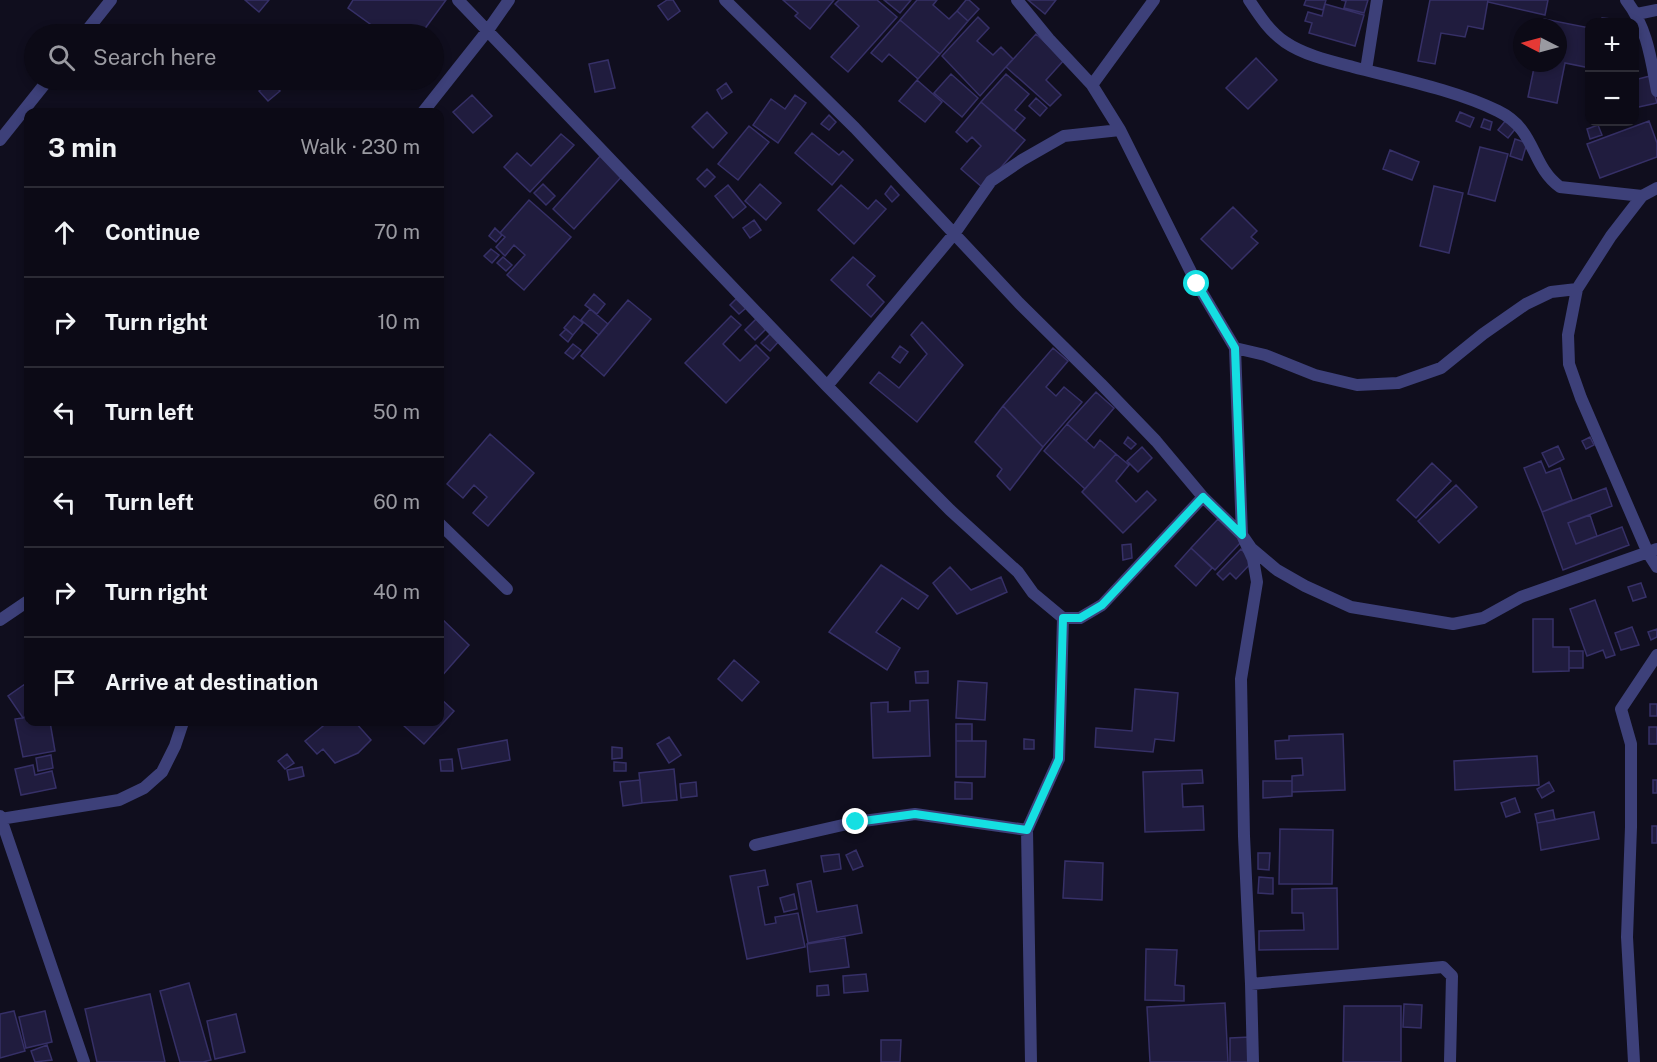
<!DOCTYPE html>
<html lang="en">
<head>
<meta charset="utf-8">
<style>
  :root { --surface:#0c0a16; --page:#1a1823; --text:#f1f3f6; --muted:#9a9aa1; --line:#2c2b35 }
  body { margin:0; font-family:"Public Sans",sans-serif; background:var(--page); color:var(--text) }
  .controls { position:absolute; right:18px; top:18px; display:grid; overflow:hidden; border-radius:12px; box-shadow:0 3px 9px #0003 }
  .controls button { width:54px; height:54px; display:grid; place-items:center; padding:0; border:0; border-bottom:2px solid var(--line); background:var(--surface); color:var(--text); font:30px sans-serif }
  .compass { position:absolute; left:1513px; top:18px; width:54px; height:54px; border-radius:50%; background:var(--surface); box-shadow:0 3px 9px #0003; rotate:276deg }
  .stop { position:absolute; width:18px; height:18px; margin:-14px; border:4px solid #15dfe2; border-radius:50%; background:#fff }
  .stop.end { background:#15dfe2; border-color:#fff; box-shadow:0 2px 6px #0008 }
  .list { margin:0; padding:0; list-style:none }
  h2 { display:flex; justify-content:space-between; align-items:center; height:78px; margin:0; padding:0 24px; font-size:26px }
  h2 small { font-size:20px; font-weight:400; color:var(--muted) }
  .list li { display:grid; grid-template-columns:39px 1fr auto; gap:18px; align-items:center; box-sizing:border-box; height:90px; padding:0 24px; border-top:2px solid var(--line) }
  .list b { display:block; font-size:22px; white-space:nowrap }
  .list em { font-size:20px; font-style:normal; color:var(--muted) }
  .icon { flex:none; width:33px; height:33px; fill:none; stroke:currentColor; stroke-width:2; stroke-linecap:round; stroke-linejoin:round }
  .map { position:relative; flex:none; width:1657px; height:1062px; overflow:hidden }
  .search { position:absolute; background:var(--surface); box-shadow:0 3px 9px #0003; left:24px; top:24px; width:420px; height:66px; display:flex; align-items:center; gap:15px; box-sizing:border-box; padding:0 21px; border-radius:33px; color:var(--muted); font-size:22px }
  .panel { position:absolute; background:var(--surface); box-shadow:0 3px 9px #0003; left:24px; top:108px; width:420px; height:618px; border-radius:12px }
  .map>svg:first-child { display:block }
  .building { fill:#201c3e; stroke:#363067; stroke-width:1.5 }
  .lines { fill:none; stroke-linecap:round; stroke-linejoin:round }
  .street { stroke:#3d4079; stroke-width:12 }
  .route { stroke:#15dfe2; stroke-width:8 }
</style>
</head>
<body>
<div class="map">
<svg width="1657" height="1062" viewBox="0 0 1657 1062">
  <rect width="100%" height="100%" fill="#100e1e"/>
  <path class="building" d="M245 0H269L259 12Z
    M353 0H446L421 34H384L348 8Z
    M667 0H673L680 11 668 20 658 6Z
    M783 0H834L810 29 795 16 798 13Z
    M839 0H877L897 17 848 72 831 57 859 26 835 4Z
    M884 0H911L900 13Z
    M917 0H937L933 5 949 19 957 11 968 21 940 54 900 20Z
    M966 0H969L979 9 968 21 957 11Z
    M1028 0H1056L1045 14Z
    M1306 0H1326L1323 10 1304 5Z
    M1341 0H1368L1364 13 1344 8 1346 1Z
    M1430 0H1488L1483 29 1468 26 1465 37 1441 33 1435 64 1418 61Z
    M1488 0H1548L1545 15 1488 2Z
    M1325 4 1364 15 1355 46 1309 33 1312 23 1305 21 1308 12 1322 16Z
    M978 17 989 28 977 41 993 55 1001 47 1013 59 980 96 942 56Z
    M1602 18 1630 21V22H1601Z
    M1544 19 1590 28V68L1565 63 1557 103 1528 97 1535 63H1558V27H1543Z
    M900 20 940 54 918 79 889 54 882 62 871 53Z
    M1036 34 1064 60 1046 80 1061 95 1050 106 1006 67Z
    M1256 58 1277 80 1248 109 1226 88Z
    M608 60 615 88 595 92 589 64Z
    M951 74 978 98 962 117 934 93Z
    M1006 74 1029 94 1015 110 1025 118 1014 131 981 102Z
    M1650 76 1657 103 1634 108V80Z
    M270 80 280 91 268 101 259 91Z
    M917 80 942 102 925 122 899 101Z
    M726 83 732 92 722 99 717 90Z
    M472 95 492 116 473 133 453 112Z
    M795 95 806 103 778 143 753 125 771 99 785 109Z
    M1036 98 1047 108 1040 116 1029 106Z
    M981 102 1025 140 983 188 961 169 981 146 972 137 967 142 956 132Z
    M707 112 727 133 713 148 692 127Z
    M1460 112 1474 118 1470 127 1456 121Z
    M829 115 836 122 829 130 821 124Z
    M1484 119 1492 122 1490 130 1481 127Z
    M1506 120 1516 128 1508 138 1498 130Z
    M1649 121 1657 143V157L1600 178 1587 144Z
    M1598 125 1602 135 1590 139 1587 129Z
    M749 126 769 142 738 180 718 164Z
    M812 133 839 155 843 151 853 160 832 185 795 153Z
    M561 134 574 145 530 192 504 167 517 153 531 166Z
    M1515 139 1527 143 1522 160 1510 156Z
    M1480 147 1508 154 1495 201 1468 194Z
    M1390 150 1419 162 1412 180 1383 169Z
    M602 154 624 174 574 229 553 209Z
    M707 169 715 177 705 187 697 179Z
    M543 184 555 196 546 205 534 193Z
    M760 184 781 203 766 220 745 201Z
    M728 185 746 207 733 218 715 196Z
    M841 185 868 209 876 200 886 209 854 244 818 210Z
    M891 186 899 195 892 202 885 194Z
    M1434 186 1463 193 1449 253 1420 246Z
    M529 200 571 237 524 290 507 275 525 255 514 245 505 256 496 247 505 237 500 233Z
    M1233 207 1257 231 1251 237 1258 243 1232 269 1201 239Z
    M754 220 761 230 750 238 743 228Z
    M495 228 502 235 496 242 489 236Z
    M491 249 499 255 492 263 484 256Z
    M503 257 512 265 506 271 497 263Z
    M853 257 875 276 867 285 884 302 871 317 831 280Z
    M594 294 605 304 597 314 585 305Z
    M736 299 746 308 739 314 730 305Z
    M628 300 651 319 604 376 581 356Z
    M590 309 608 324 599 335 581 320Z
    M574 316 583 323 573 335 564 328Z
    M731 316 741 325 723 344 740 361 756 345 769 358 726 403 685 363Z
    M757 318 767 328 755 340 745 330Z
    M922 322 963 365 917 422 870 383 879 372 899 388 927 354 911 335Z
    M566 329 573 335 568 342 560 335Z
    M772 332 780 340 770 351 761 343Z
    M573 344 581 350 573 359 565 353Z
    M900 346 908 352 900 363 892 357Z
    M1053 348 1068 361 1046 387 1056 396 1064 387 1082 402 1043 447 1003 406Z
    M1096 392 1114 408 1086 441 1067 424Z
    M1003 406 1043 447 1010 490 997 476 1002 469 975 442Z
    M1067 424 1094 448 1100 440 1116 454 1085 489 1044 451Z
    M490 434 534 473 488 526 473 513 487 497 474 485 463 498 447 484Z
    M1128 437 1136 444 1131 449 1124 443Z
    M1590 437 1594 445 1586 449 1582 441Z
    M1558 446 1564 459 1549 467 1542 453Z
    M1142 447 1152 458 1138 472 1127 461Z
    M1116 454 1129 465 1116 481 1136 502 1147 491 1156 500 1123 533 1082 492Z
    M1541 461 1546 473 1560 468 1572 500 1542 512 1524 468Z
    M1432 463 1451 481 1416 518 1397 500Z
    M1456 485 1477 507 1439 543 1418 521Z
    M1606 488 1612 506 1568 523 1576 544 1622 527 1629 545 1563 570 1542 512Z
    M1590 515 1597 536 1576 544 1568 523Z
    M1218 519 1242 541 1215 570 1191 548Z
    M1131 544 1132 558 1123 560 1122 545Z
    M1191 548 1212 568 1196 586 1175 566Z
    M1241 549 1253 561 1236 579 1230 573 1223 580 1217 574Z
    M881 565 928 596 918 609 902 598 876 632 900 648 887 670 829 632Z
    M950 567 971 590 1001 577 1007 592 957 614 933 583Z
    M1641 583 1646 597 1633 601 1628 587Z
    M1595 600 1615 655 1606 658 1603 650 1587 656 1570 609Z
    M440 617 469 645 440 678Z
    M1533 619H1553V647H1569V671L1533 672Z
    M1632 627 1639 645 1621 650 1615 633Z
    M1657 629V637L1651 640 1648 632Z
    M1569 651H1583V668H1569Z
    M734 660 759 682 742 701 718 679Z
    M928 671V683H916L915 672Z
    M958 681 987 683 985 720 956 718Z
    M25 684 28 689V714L23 718 8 696Z
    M1135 689 1178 693 1174 741 1155 739 1153 752 1095 747 1096 728 1132 731Z
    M440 698 454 711 424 744 403 725 406 722H440Z
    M928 700 930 756 873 758 871 703 888 702V712L910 711V701Z
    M1650 704H1657V716H1650Z
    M28 717V722H50L55 751 23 757 15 719Z
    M328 722H355L371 740 358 753 335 763 323 749 317 754 305 741Z
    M956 724H972V741H956Z
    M1649 727H1657V744H1649Z
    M1343 734 1345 790 1292 792V776L1303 775 1302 758 1276 759 1275 741 1289 740V736Z
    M669 737 681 755 669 763 657 744Z
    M1024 739 1034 740V749H1024Z
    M507 740 510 760 462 769 458 749Z
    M956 741H986L985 777H956Z
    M612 747 622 748V758L612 759Z
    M287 754 294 763 285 769 278 761Z
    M51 755 53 768 38 771 36 758Z
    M1537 756 1539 785 1455 790 1454 761Z
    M452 759 453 771H441L440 760Z
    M614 762 626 763V771H614Z
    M33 765 35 775 52 771 56 788 21 795 15 769Z
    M302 767 304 776 289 780 287 770Z
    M674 769 677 800 642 803 639 773Z
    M1202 770 1203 783 1182 784 1183 807 1203 806 1204 830 1145 832 1143 772Z
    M640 780 642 803 623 806 620 782Z
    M1653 780H1657V793H1653Z
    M1263 781H1292V796L1263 798Z
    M696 782 697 796 681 798 680 784Z
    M955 782 972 783V799H955Z
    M1549 782 1554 791 1542 798 1537 789Z
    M1515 798 1520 812 1506 817 1501 803Z
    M1553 810 1555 820 1537 823 1535 814Z
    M1594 812 1599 839 1541 850 1537 823Z
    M1652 826H1657V843H1652Z
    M1280 829 1333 830 1332 884H1279Z
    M856 850 863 866 853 870 846 855Z
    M1258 853H1270L1269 870 1258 869Z
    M839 854 841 869 824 872 821 856Z
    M1065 861 1103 863 1102 900 1063 898Z
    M765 870 768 885 758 887 765 925 776 923 775 917 798 913 805 947 747 959 730 876Z
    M1259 877 1273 878V894L1258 893Z
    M811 881 817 912 857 905 862 933 808 943 797 884Z
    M1337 888 1338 949 1259 950V931L1304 930 1303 913H1292V889Z
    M794 894 797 909 784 912 780 898Z
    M845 938 849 967 810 972 807 944Z
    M1146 949 1177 950 1175 985 1184 986V1001L1145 1000Z
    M866 974 868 991 844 993 843 976Z
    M189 983 211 1060 203 1062H180L160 991Z
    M828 985 829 995 817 996V986Z
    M150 994 165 1062H97L85 1009Z
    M1225 1003 1228 1062H1150L1147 1007Z
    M1404 1004 1422 1005 1421 1028 1403 1027Z
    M1344 1006H1401V1062H1343Z
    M14 1011 25 1051 0 1058V1014Z
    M45 1011 52 1042 26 1048 19 1017Z
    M236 1014 245 1052 215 1059 207 1021Z
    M1250 1037 1251 1062H1230V1038Z
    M881 1040H901L900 1062H881Z
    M47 1045 52 1060 35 1062 31 1051Z"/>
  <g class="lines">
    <path class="street" d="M458 0 827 386 950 510 1018 572 1033 593 1063 618H1080L1102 605 1203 497
      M725 0 855 128 1019 303 1101 384 1156 441 1203 497 1242 535 1251 548 1277 570 1305 586 1351 607 1453 624 1483 618 1521 597 1657 549
      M1017 0 1049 39 1092 85 1120 130 1197 284 1235 348 1242 535 1253 559 1257 582 1241 679 1244 836 1251 984 1253 1062
      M1249 0C1259 15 1269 31 1285 42 1304 55 1330 61 1353 67 1399 79 1455 90 1498 111 1537 130 1530 165 1560 187L1642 196
      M1626 0C1647 27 1651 59 1657 91
      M1637 14 1657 10
      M84 34 111 0
      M1366 70 1377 0
      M1092 85 1154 0
      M423 112 488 30 509 0
      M0 140 48 80
      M1657 188 1642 196 1611 236 1577 289 1568 335 1569 364 1581 398 1648 553 1657 567
      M1235 348 1265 355 1315 375 1357 385 1398 383 1441 368 1483 334 1526 304 1551 292 1577 289
      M827 386 954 234 991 181 1022 160 1064 136 1120 130
      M440 524 507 589
      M0 620 28 601
      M0 816 84 1062
      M0 819 119 800 144 788 162 772 175 746 183 722
      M755 845 856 822 915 814 1027 830
      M1251 984 1443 967 1452 976 1450 1062
      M1031 1062 1027 830 1059 759 1063 618
      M1634 1062 1627 937 1631 827V744L1621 709 1657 655"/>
  </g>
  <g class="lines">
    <path class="route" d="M856 822 915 814 1027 830 1059 759 1063 618H1080L1102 605 1203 497 1242 535 1235 348 1197 284"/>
  </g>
</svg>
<div class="controls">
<button>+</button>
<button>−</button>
</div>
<svg class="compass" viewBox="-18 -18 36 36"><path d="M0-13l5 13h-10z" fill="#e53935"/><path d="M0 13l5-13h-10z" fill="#9a9aa1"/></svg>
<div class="stop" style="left:1197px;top:284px"></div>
<div class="stop end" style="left:856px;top:822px"></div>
<div class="search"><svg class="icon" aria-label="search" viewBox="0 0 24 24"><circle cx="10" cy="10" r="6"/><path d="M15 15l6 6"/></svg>Search here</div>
<section class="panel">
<h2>3 min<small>Walk · 230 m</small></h2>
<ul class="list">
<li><svg class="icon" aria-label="ahead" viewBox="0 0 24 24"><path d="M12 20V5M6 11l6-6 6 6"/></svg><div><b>Continue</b></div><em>70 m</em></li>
<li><svg class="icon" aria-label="right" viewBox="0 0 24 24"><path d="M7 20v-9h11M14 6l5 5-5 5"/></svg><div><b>Turn right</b></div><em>10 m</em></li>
<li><svg class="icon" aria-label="left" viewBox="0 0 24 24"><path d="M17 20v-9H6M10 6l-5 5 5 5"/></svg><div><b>Turn left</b></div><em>50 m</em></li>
<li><svg class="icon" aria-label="left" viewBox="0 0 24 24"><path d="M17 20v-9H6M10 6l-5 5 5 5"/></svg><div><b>Turn left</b></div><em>60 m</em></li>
<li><svg class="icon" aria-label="right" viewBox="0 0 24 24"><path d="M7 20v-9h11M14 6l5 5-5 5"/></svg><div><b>Turn right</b></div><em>40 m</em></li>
<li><svg class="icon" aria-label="arrive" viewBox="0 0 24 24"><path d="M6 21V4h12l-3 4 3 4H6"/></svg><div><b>Arrive at destination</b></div></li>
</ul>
</section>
</div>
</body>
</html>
